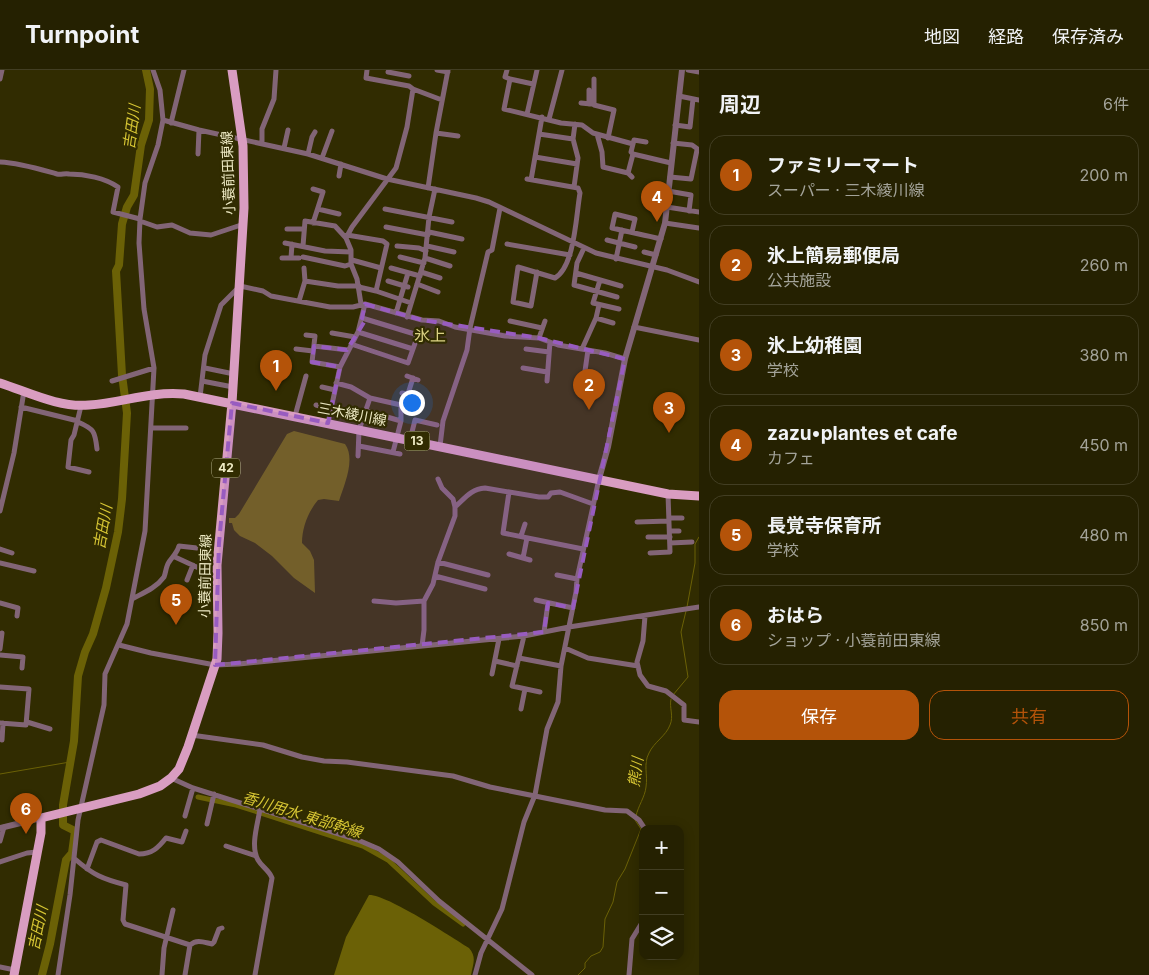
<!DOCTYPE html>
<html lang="ja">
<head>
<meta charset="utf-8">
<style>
  :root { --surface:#252101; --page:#2d290b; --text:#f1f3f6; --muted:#a3a399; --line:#423e23; --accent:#b45309 }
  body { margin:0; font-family:Inter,"Noto Sans JP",sans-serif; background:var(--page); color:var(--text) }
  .controls { position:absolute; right:15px; bottom:15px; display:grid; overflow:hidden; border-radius:10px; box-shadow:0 2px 12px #0003 }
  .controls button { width:45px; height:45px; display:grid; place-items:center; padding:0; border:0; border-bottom:1px solid var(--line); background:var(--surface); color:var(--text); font:25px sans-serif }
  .you { position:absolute; left:411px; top:332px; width:18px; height:18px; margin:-12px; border:4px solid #fff; border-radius:50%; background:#1a73e8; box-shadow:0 0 0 8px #1a73e833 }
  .badge { display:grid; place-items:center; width:32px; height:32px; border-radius:50%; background:var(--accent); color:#fff; font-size:16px; font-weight:700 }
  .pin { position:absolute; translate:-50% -41px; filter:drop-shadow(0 1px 2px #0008) }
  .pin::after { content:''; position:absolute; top:26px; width:18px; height:15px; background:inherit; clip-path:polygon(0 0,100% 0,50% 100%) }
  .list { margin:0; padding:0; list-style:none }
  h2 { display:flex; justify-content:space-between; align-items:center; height:65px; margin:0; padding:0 20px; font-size:21px }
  h2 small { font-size:16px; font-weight:400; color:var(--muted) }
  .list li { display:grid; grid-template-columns:32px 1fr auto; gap:15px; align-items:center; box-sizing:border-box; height:80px; margin:0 10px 10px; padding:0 10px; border:1px solid var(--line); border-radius:15px }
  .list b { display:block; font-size:19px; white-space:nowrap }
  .list p { margin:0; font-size:16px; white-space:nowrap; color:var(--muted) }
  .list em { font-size:16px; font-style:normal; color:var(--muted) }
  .actions { display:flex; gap:10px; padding:15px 20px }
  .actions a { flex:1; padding:11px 0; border:1px solid var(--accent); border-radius:15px; text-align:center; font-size:18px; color:var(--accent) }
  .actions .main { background:var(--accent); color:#fff }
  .icon { flex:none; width:28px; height:28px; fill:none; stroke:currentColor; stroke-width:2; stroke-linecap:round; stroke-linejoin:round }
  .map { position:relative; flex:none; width:699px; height:905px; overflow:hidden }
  header { display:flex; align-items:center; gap:30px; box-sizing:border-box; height:70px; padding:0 25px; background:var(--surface); border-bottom:1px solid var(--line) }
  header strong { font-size:24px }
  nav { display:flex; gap:28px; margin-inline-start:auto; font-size:18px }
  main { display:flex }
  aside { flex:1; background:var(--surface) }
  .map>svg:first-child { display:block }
  .water { fill:#6b6106 }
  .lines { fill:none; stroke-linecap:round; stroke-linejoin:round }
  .stream { stroke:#6b6106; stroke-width:1 }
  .canal { stroke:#6b6106; stroke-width:5 }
  .river { stroke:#6b6106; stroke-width:8 }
  .minor { stroke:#826576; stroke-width:5 }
  .tertiary { stroke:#826576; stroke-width:6 }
  .primary { stroke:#d99dc1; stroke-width:9 }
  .marked { fill:#985cc0; fill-opacity:0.2; stroke:#985cc0; stroke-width:4; stroke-dasharray:10 6; stroke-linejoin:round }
  .labels { text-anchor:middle; stroke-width:4.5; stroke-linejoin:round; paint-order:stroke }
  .shield { fill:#312c01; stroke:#b5b18a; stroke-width:1 }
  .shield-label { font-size:12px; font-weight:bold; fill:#eeeac4 }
  .street-label { font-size:14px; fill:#eeeac4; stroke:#312c01 }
  .water-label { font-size:15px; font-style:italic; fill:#d8c734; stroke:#312c01 }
  .quarter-label { font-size:16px; fill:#dbd283; stroke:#312c01 }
</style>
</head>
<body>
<header>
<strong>Turnpoint</strong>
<nav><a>地図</a><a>経路</a><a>保存済み</a></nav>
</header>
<main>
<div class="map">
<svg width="699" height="905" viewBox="0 0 699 905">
  <rect width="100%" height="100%" fill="#312c01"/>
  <path class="water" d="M294 361 345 374C356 389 344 415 339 431L324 429 318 430C308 442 302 458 302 473L310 481 314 490 315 523 294 508 272 486 255 473 240 466 234 460 232 453H229V448H235L239 444 287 364Z
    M369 825C386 824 450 866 469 878 477 887 473 894 471 905H334L346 867Z"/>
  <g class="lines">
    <path class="stream" d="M687 537 695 493V474L699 467
      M673 625 688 607 681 562 686 541
      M0 704 70 692
      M636 746C638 736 645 727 646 717 648 705 643 694 649 683 654 672 666 666 670 655 674 646 669 638 671 629
      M578 905 585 898V893L591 886 600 882 603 877 605 849 613 832 617 812 625 799 641 759 635 750"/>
    <path class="canal" d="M198 727 236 735 363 776 388 790 434 833 463 854"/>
    <path class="river" d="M42 905 50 874 66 790 72 783 75 761 63 755V735L74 671 78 606 85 582 93 564 106 518 118 462 122 429 127 343 122 305 116 201 119 195 122 154 127 137 134 125 141 75 149 50 150 19 146 0"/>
    <path class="minor" d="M437 0 448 2
      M507 0 505 7 510 9 504 39 561 53 582 55 593 63 633 74
      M688 0 699 2
      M388 2 409 6
      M0 9 2 0
      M510 9 533 14
      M594 9V35L614 40 608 68
      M413 19 442 30
      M679 26 699 30
      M581 33 591 34
      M589 34V20
      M527 44 537 0
      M549 49 562 0
      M163 50 199 60 308 84 387 109 476 128 489 132 596 183 667 200 699 212
      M171 53 184 0
      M675 55 690 57 693 29
      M436 63 458 66
      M539 64 573 69 578 88 574 117
      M597 64 602 82 603 97 628 103
      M573 69 575 54
      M262 73V59L274 29 276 0
      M673 73 692 75 699 80
      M284 78 288 60
      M198 84 199 60
      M308 84 312 67 315 62
      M633 84 671 93
      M535 87 577 94
      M322 88 332 61
      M0 92C20 93 39 99 57 104 61 105 65 103 69 104 85 104 105 108 118 117L113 142 140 149
      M339 106 341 94
      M632 107 628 103 633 84 631 82 634 70 646 72
      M670 107 691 109 697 80
      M527 109 578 118 580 123C576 145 575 196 555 208L518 197 513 232 531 236 537 202
      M531 110 542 47
      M428 118 436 63 448 0
      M313 119 323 122 313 153
      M668 121 691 125 689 141
      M667 137 699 142
      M318 139 339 144
      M385 139 452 152
      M140 151 157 157 172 155 190 163 211 165 244 154
      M665 153 699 158
      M386 157 428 165
      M287 159H304
      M429 162 462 169
      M632 162 635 149 615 144 612 158C628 162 645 165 661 169
      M347 165 383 171 387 174 376 221
      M607 170 635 177
      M285 173 325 181 351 182
      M507 174 570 185
      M303 176 305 151 335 156 346 168
      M397 176 419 178 426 181
      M427 176 454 182
      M584 178 577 193 574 215 617 227
      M644 182 656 185
      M303 187 345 196 351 194
      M400 187 424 193
      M282 188H299
      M291 188 292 174
      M425 188 450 196
      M616 189 622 160
      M352 190 381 198
      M391 198 420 206
      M421 202 440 208
      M576 203 621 216
      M600 210 593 233 619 239
      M305 211 338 216H359
      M388 211 408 217
      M417 214 438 222
      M359 217 376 221 411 233
      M299 231 305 211 304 198
      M361 234 357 209 351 194V180L346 168 352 157 396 98 407 57 413 19 409 16 366 8 367 0
      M396 243 408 203
      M407 247 425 188 429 147 435 119
      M596 248 613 253
      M510 251 542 258
      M634 257 699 270
      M358 262 413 279
      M332 263 355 267
      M306 265 315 266 312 292 340 297
      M539 268 545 251
      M351 274 408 293 418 265 362 248
      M314 276 348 280
      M296 279 313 281
      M526 279 549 282
      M582 279 596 248 599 235
      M205 298 234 304
      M523 298 547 302
      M585 301 588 280
      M407 306 418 310
      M112 311 154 298
      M202 311 233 317
      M547 311 550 272
      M336 313 351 317 370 328 401 335
      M322 317 335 320
      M402 323 412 325
      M200 327 205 285 221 235 240 216 263 221 271 226 330 237H353L365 234 422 250 439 251 455 257 505 266 539 268 558 275 605 283 625 289
      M316 335 331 339
      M81 336 74 365 71 370 68 397 89 402
      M21 337 78 351
      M366 341 401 351
      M295 346 306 306
      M78 352C94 359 95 361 97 379
      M328 353 340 297 358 262 365 234
      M151 358H186
      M410 370 415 350 437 355
      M359 376 400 384
      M440 376 443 351 467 280 470 258 488 182 492 180 500 138
      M393 382 401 351V335L406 330 413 308
      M358 386 359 360 370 328
      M509 422 503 463 583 479
      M455 437C465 428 471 419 485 418L539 427H548L551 423 560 422 593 434
      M0 441 14 383 24 321
      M669 448H682
      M637 452 669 451
      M670 461H679
      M521 466 525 454
      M648 467H670
      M670 473 692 472
      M0 479 12 483
      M650 483 670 482 668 424
      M509 484 530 490
      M175 487 216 506
      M523 488 527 468
      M438 492 488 505
      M0 493 34 501
      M557 505 577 509
      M435 506 485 519
      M187 510 193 495
      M132 529C143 523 156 518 164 507 166 502 166 496 169 492 173 486 177 483 179 476L197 478
      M536 530 573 538
      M374 531 396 533 424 531
      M0 533 18 538 17 546
      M645 546 643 571 637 592 640 605 648 616 666 621 684 635V650L699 652
      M544 562 548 533
      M524 566 512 616 540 622
      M119 575 151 583 215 595 239 594 524 566 569 557 699 537
      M422 576 424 560V531L433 514 438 492 455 446V437L453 429 442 418 438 409
      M565 578 588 588 638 596
      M0 579 2 563
      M0 585 23 587 22 598
      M519 588 561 596
      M495 591 517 596
      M492 604 499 569
      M0 617 29 619 26 655 0 653
      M521 639 525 619
      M27 652 50 659
      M191 665 263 675 302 687 324 691 347 692 453 706 490 717 605 740 627 741 639 750 645 759
      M2 670 3 653
      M171 708 193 718 358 770 379 779 398 792 439 831 532 905
      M185 746 193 718
      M207 754 214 724
      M0 771 4 757
      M226 776 256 786
      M75 789C93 805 103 809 126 815L123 850 125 854 190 875C197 869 203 872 212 874L214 872 219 859 222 858
      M0 792 27 783 37 782
      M87 799 97 772 101 770 139 784C152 784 158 778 166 768L182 772 186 761
      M0 897 15 900
      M58 905 70 825 78 750 104 635 105 604 127 554 145 461 154 298 144 239 139 173 140 149 145 113 158 75 163 50 160 20 153 0
      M162 905 164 878 173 840
      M185 905 190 875
      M255 905 272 808C269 800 262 797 258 790 250 776 258 753 260 739
      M475 905 481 883 502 839 524 752 535 725 547 659 558 632 561 596 576 522 577 509 599 409
      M629 905 632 869 643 851"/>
    <path class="tertiary" d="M599 409 608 377 625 289 665 153 682 0
      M0 758 41 748"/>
    <path class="primary" d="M0 313C28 322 59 338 89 335 122 333 149 321 184 324L668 424 699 426
      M14 905 41 763V748L139 724 160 716 171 708 179 699 188 677 217 589 218 563 217 495 232 333 244 138 243 76 232 0"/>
  </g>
  <path class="marked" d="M365 234 422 250 539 268 625 289 573 538 548 533 544 562 215 595 219 473 232 333 328 353 340 297 312 292 314 276 347 280 366 249 362 248Z"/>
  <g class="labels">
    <g class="shield">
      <rect x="404.5" y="361.5" width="25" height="19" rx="4"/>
      <rect x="212" y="388.5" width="28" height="19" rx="4"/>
    </g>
    <g class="shield-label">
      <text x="417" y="375">13</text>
      <text x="226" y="402">42</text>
    </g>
    <g class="street-label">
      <text transform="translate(228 103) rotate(-92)" y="5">小蓑前田東線</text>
      <text transform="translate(352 344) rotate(11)" y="5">三木綾川線</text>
      <text transform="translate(205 506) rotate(-89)" y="5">小蓑前田東線</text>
    </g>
    <g class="water-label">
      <text transform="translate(132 57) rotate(-82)" y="5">吉田川</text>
      <text transform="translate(103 457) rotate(-80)" y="5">吉田川</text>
      <text transform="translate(636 702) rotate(-82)" y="5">熊川</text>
      <text transform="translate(302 745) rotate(17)" y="5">香川用水 東部幹線</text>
      <text transform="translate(38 858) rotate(-78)" y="5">吉田川</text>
    </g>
    <g class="quarter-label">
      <text x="430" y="271">氷上</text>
    </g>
  </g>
</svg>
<div class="controls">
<button>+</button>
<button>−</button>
<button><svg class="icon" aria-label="layers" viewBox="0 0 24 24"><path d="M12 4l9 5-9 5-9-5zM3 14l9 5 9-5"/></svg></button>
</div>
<div class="you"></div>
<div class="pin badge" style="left:276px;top:321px">1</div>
<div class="pin badge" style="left:589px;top:340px">2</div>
<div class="pin badge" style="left:669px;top:363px">3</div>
<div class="pin badge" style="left:657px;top:152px">4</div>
<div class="pin badge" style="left:176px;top:555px">5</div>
<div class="pin badge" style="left:26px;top:764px">6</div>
</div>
<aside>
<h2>周辺<small>6件</small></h2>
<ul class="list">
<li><span class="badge">1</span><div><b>ファミリーマート</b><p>スーパー · 三木綾川線</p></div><em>200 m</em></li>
<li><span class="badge">2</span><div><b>氷上簡易郵便局</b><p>公共施設</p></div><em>260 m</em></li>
<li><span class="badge">3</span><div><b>氷上幼稚園</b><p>学校</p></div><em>380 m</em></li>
<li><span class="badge">4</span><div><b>zazu•plantes et cafe</b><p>カフェ</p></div><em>450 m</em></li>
<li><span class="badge">5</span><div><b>長覚寺保育所</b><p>学校</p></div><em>480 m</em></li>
<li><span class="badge">6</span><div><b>おはら</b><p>ショップ · 小蓑前田東線</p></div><em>850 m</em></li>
</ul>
<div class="actions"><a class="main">保存</a><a>共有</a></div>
</aside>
</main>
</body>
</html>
